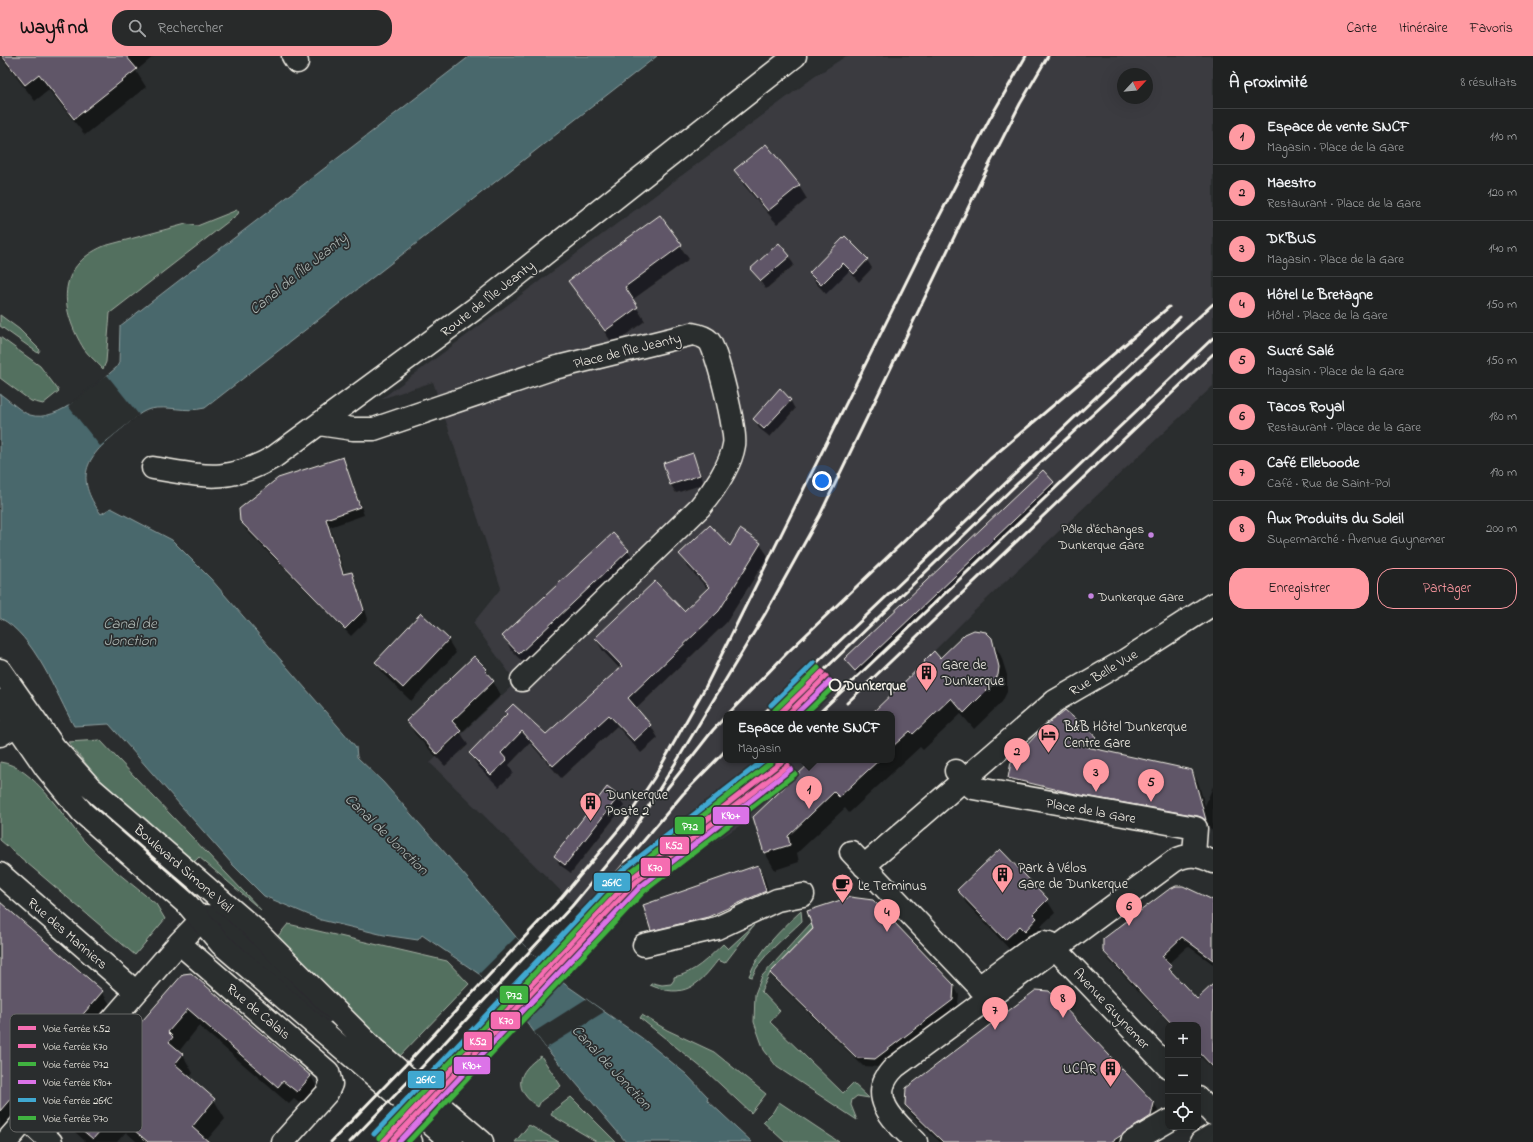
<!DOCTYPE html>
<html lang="fr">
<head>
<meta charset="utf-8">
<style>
  :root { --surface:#202222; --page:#282a2a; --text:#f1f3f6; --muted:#a2a4a5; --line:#3d3f40; --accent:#ff9aa2 }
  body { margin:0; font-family:"Indie Flower",sans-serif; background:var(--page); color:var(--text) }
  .controls { position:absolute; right:12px; bottom:12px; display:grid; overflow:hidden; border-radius:8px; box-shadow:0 4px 16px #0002 }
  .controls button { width:36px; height:36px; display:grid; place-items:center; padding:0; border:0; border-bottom:1px solid var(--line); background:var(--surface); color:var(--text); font:20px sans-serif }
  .compass { position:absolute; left:1117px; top:12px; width:36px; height:36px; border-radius:50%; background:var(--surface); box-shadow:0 4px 16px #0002; rotate:64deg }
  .you { position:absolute; left:822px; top:425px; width:14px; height:14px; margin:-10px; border:3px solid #fff; border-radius:50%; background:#1a73e8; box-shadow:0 0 0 6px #1a73e833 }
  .badge { display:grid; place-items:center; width:26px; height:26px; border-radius:50%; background:var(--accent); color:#111; font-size:13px; font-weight:700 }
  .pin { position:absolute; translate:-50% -33px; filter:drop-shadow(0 1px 2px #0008) }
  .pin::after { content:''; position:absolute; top:21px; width:14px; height:12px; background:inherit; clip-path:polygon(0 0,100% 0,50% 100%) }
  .popup { position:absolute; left:723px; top:655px; width:172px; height:52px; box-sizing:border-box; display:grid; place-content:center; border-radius:8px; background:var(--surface); filter:drop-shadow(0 1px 3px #0005); font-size:13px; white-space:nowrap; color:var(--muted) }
  .popup b { font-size:15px; color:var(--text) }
  .popup::after { content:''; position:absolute; left:50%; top:100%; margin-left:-8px; border:8px solid transparent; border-top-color:var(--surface) }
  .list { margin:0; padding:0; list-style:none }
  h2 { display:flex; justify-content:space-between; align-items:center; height:52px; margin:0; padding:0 16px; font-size:17px }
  h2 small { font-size:13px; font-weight:400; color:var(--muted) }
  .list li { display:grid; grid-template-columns:26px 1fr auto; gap:12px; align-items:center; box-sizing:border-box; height:56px; padding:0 16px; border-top:1px solid var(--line) }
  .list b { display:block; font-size:15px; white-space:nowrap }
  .list p { margin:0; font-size:13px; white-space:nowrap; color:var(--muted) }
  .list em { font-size:13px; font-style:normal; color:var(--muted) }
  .actions { display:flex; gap:8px; padding:12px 16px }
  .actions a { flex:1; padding:9px 0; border:1px solid var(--accent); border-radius:16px; text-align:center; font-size:14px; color:var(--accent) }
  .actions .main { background:var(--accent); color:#111 }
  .icon { flex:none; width:22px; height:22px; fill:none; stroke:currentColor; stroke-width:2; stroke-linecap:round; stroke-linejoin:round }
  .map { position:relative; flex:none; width:1213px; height:1086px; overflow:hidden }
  header { display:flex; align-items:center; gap:24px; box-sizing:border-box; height:56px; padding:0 20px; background:var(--accent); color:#111 }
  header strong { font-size:19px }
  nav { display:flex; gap:22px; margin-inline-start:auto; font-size:14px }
  .search { width:280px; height:36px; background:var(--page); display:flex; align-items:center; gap:10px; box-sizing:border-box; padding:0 14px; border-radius:16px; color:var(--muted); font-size:15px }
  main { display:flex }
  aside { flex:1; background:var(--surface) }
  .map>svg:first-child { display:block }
  .built { fill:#3a3a3f; fill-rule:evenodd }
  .green { fill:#536f5e; stroke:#a4b0a3 }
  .water { fill:#49676c; stroke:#8d9e9e }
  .pier { fill:#2a2d2e }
  .shadow { fill:#0007 }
  .building { fill:#615767; stroke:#f4f1e8 }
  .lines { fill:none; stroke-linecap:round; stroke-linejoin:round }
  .minor-casing { stroke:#f4f1e8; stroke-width:25 }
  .major-casing { stroke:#f4f1e8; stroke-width:25 }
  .minor { stroke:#2a2d2e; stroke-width:22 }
  .major { stroke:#2a2d2e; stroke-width:22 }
  .rail { stroke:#f4f1e8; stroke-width:3 }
  .rail-1-casing { stroke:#2a2d2e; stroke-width:8 }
  .rail-2-casing { stroke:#2a2d2e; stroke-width:8 }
  .rail-3-casing { stroke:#2a2d2e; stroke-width:8 }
  .rail-4-casing { stroke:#2a2d2e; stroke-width:8 }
  .rail-5-casing { stroke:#2a2d2e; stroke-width:8 }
  .rail-6-casing { stroke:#2a2d2e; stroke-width:8 }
  .rail-1 { stroke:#f56db1; stroke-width:5 }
  .rail-2 { stroke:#f56db1; stroke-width:5 }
  .rail-3 { stroke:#40b240; stroke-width:5 }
  .rail-4 { stroke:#dc73e8; stroke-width:5 }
  .rail-5 { stroke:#40a8d0; stroke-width:5 }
  .rail-6 { stroke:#40b240; stroke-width:5 }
  .bus-dot { fill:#c483df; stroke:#2a2d2e; stroke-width:1.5 }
  .stop-dot { fill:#2a2d2e; stroke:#f4f1e8; stroke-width:2 }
  .labels { text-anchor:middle; stroke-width:3.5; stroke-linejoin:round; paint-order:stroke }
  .bus-label { font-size:13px; fill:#f4f1e8; stroke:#2a2d2e; text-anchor:end }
  .street-label { font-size:14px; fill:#f4f1e8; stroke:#2a2d2e }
  .poi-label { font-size:14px; fill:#f4f1e8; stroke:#2a2d2e; text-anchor:start }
  .stop-label { font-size:14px; font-weight:bold; fill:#f4f1e8; stroke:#2a2d2e; text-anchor:start }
  .water-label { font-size:15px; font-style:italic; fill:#b0bab6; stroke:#2a2d2e }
  .key { fill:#2a2d2e; stroke:#676866; stroke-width:1 }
  .key-label { font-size:11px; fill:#f4f1e8 }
  .line-badge { stroke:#2a2d2e; stroke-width:1.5 }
  .badge-label { font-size:11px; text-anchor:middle; font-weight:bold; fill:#fff }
</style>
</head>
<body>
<header>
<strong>Wayfind</strong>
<div class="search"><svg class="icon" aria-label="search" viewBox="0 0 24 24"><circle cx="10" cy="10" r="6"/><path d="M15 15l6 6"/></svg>Rechercher</div>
<nav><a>Carte</a><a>Itinéraire</a><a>Favoris</a></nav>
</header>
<main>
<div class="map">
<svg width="1213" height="1086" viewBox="0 0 1213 1086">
  <rect width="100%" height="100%" fill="#2a2d2e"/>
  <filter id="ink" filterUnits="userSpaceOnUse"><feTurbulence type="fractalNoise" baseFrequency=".025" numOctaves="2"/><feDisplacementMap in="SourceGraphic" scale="8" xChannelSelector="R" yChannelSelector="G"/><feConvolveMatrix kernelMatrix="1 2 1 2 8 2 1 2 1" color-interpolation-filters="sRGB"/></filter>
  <g filter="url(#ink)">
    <path class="built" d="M846 0H1213V330L969 560 924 605 925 606 871 658H726V704H813L753 761 626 843 603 879 552 826 430 707 516 626 473 567 501 532 433 326 381 343 814 21ZM1123 18H1147V42H1123Z"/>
    <path class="green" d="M237 154 239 155 238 158 110 257 106 306 103 313C97 306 89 300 84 293 60 254 55 211 104 190L186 168 197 170Z
      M0 259 19 273 40 294 38 297 0 270Z
      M0 281 40 310 59 335 43 348 31 345 0 322Z
      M100 684 261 854 199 801 193 807 103 728 68 686Z
      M0 706C34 710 63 762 85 786 106 809 132 828 156 848L165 863 135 899 0 784Z
      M801 855 802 865C785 882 761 899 752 921L749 920C759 894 781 874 801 855Z
      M811 867 813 872 770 917 761 935 780 955 770 966 843 1037 853 1027 869 1042 857 1040 852 1044 851 1049 857 1064 777 1011 764 994 754 966 755 938 762 920Z
      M288 868 447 905 469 928 398 1002 277 881Z
      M754 869 725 907 718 904C699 929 684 944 650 929L653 927 662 929 671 928 674 924V921C695 917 708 902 723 888L728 893Z
      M642 959 667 974 714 996 766 1038 751 1057 707 1016 640 962Z
      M541 1000 561 1030 541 1045 538 1051C512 1033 517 1016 541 1000Z
      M571 1041 616 1086H597L551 1059 553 1055Z
      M779 1046 839 1086H785L763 1066 773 1056Z
      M529 1069 559 1086H515Z"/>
    <path class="water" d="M470 0H657L205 352C185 357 168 349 150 353 139 356 129 367 120 374 87 400 73 420 101 458L111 452 172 484 211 523 356 691 357 701 383 726 468 823 516 881 559 924 642 982 686 1018 708 1041 707 1044 752 1086H626L546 992 523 961 479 918 422 879 418 884 384 879 321 864 264 840 233 809 109 668 74 670C56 637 34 579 0 562V338C8 343 22 357 30 359 58 368 96 328 116 312L119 307 120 270Z"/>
    <path class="pier" d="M107 319 139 359 100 390 68 350Z
      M516 881 559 924 523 961 479 918Z
      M586 943 604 956 546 992 534 976Z"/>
    <path class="shadow" d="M0 0H154L136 15 146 31 85 79 49 34 35 45Z
      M736 114 799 130 807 143 777 168 743 128Z
      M659 160 689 203 632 244 645 265 613 288 569 226Z
      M845 182 867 204 872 212 859 226 849 215 826 238 815 226 810 217Z
      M789 200 794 209 766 233 751 213Z
      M790 344 795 353 770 381 759 372 754 363Z
      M692 398 697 407 704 428 676 437 671 429Z
      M343 402 347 411 364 459 330 471 345 519 351 517 356 525 368 563 351 580 246 474 241 465Z
      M1042 416 1055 431 858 619 845 603Z
      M760 488 768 500 726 567 636 653 651 670 658 682 641 697 617 670 561 722 530 687 509 709 513 717 499 731 478 710 470 698 508 659 546 680 620 613 603 595 596 583 684 556 708 533 687 510 680 498Z
      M628 494 636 508 527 611 511 594 504 580Z
      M991 583 1001 600 1007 619V636L1002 646 974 673 961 658 923 694 920 691 849 757 845 752 797 797 799 806 775 814 765 797 754 762 815 704H892V658H872L940 603Z
      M448 584 456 597 411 645 384 619 376 606Z
      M486 614 501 639 461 677 468 689 445 710 415 678 407 665Z
      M1095 682 1101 693 1099 695 1192 715 1198 726 1205 750 1213 730V775L1205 770 1015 733 1009 722Z
      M608 732 619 741 624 750 571 817 560 809 555 800Z
      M758 810 765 824 773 849 660 887 652 874Z
      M959 834 1047 844 1055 857 1041 870 1044 876 1013 897 966 847Z
      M1213 845V908L1188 890 1168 908 1175 921 1197 944 1213 929V1013L1198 998V969H1171L1109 904 1104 895Z
      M0 847 102 936 113 953 0 1084Z
      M771 917 954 930 959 939 957 953 880 1011 863 1010 776 925Z
      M183 919 311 1020 321 1039 308 1054 294 1043 289 1048 199 970 180 994 193 1017 189 1022 214 1044 225 1063 206 1085 207 1086H137L126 1076 117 1086H86L74 1075 63 1057Z
      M1154 1047 1159 1057 1156 1070 1129 1086H940L912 1059 906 1049Z"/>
    <path class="building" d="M2 0H126L137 13 74 63 39 18 25 29Z
      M766 88 800 129 768 155 734 114Z
      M660 159 682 189 625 231 638 251 605 275 568 225Z
      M845 180 868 203 854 218 843 207 821 229 809 217Z
      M779 187 790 200 761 225 750 213Z
      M780 332 791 344 764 373 753 363Z
      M693 397 700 419 670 429 663 407Z
      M343 401 360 451 326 463 343 518 352 516 364 554 345 573 240 465 239 453 278 422Z
      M1043 414 1054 426 855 615 844 603Z
      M710 469 730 490 740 473 761 487 719 555 628 642 651 669 634 685 609 659 553 710 522 675 501 697 507 704 491 719 469 697 507 658 505 656 513 648 546 678 622 610 595 582 655 525 684 555 709 531 679 498Z
      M613 477 629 494 519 598 502 580Z
      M421 557 449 583 403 632 375 606Z
      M974 574 986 576 992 582 999 611 998 619 992 629 964 657 951 642 913 678 910 675 892 691V658H871L925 606 924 605 934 595 940 602 965 578Z
      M474 600 487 613 485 615 494 625 452 665 461 675 437 698 406 665Z
      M1065 654 1096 681 1087 691 1192 714 1206 764 1198 760 1080 739 1008 722 1011 706 1039 676Z
      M813 704H879L839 741 834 736 788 780 790 789 764 797 753 761Z
      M607 731 619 740 565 809 554 800Z
      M1000 793 1048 843 1033 858 1037 862 1025 875 1020 870 1005 884 957 834Z
      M758 809 766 835 708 861 651 875 643 849Z
      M1176 830H1183L1213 844V904L1182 881 1162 900 1172 911 1169 913 1197 943 1213 928V1011L1198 995V969H1173L1103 895V883L1168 834Z
      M850 841 873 844 954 929 953 944 875 1003 857 1002 770 917 813 873 807 855Z
      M0 846 103 935 0 1055Z
      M191 917 311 1020 297 1036 283 1025 278 1031 188 953 168 976 173 981 169 986 183 998 175 1008 215 1043 192 1071 209 1086H148L115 1058 93 1083 62 1057 183 918Z
      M1036 934 1049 935 1154 1047 1151 1060 1111 1086H943L905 1049 906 1032Z"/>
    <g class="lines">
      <defs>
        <path id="minor" d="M293 0 297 6
          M319 368 353 373H374L554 312 692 278C698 279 705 281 709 285 717 294 737 377 734 389 731 409 713 435 700 451L522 624
          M153 412C204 420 227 428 274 401L476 252 795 0
          M956 715 973 732 1196 772 1194 799
          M851 796 989 941
          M864 810 1055 645 1124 605 1213 548
          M0 818 136 936
          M179 887 328 1016 331 1028 327 1037 283 1086
          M644 889 717 872 777 844 803 839
          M979 931 1035 890 1044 886 1050 887 1168 1011
          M1198 1042 1213 1058
          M26 1063 51 1086
          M405 1081 411 1086
          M6 1086 179 887 205 860 214 861 325 956
          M916 1086C894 1065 865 1040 895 1011L1174 805C1188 797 1199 799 1213 806
          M1132 1086 1168 1065"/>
        <path id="major" d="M0 614 54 691 90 731 252 871 374 993 482 1086
          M0 645 46 712 83 757 188 849 221 888 452 1086
          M0 679 20 667 24 658
          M1201 1086 1213 1079"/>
      </defs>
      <use href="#minor" class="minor-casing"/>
      <use href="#major" class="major-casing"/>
      <use href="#minor" class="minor"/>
      <use href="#major" class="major"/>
      <path class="rail" d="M822 616 1018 427 1213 248
        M847 647 1213 298
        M728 658 787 597 990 403 1169 251
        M763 658 1180 261
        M818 658 1213 282
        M662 739 713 674 726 660
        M628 783 678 703 765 558 820 459 984 119 1020 48 1048 0
        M598 839 683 738 726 694
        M611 843 683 771 763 704
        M331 1086 411 1003 562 841 624 767 654 722 706 630 925 188 989 64 1026 0
        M350 1086 422 1011 572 850 631 779"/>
      <defs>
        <path id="rail-1" d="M779 658 822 616
          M383 1086 632 822 784 704"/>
        <path id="rail-2" d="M788 658 826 620
          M391 1086 636 826 788 709"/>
        <path id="rail-3" d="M775 654 818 612
          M379 1082 628 818 774 704"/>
        <path id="rail-4" d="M796 658 830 625
          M399 1086 640 831 791 713"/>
        <path id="rail-5" d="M771 649 814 607
          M374 1078 624 813 764 704"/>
        <path id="rail-6" d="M805 658 835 629
          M408 1086 644 835 795 718"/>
      </defs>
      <use href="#rail-1" class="rail-1-casing"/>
      <use href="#rail-2" class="rail-2-casing"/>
      <use href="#rail-3" class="rail-3-casing"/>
      <use href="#rail-4" class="rail-4-casing"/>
      <use href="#rail-5" class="rail-5-casing"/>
      <use href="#rail-6" class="rail-6-casing"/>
      <use href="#rail-1" class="rail-1"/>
      <use href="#rail-2" class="rail-2"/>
      <use href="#rail-3" class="rail-3"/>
      <use href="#rail-4" class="rail-4"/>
      <use href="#rail-5" class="rail-5"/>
      <use href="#rail-6" class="rail-6"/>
    </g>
  </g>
  <defs>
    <symbol id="building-pin" viewBox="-11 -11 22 30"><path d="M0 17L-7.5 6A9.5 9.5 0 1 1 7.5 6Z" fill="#ff9aa2" stroke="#2a2d2e"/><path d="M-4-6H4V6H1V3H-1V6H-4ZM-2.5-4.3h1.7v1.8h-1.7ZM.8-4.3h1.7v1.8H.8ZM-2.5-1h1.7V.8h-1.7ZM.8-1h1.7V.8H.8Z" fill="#111"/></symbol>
    <symbol id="hotel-pin" viewBox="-11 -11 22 30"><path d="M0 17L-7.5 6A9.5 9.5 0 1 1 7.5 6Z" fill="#ff9aa2" stroke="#2a2d2e"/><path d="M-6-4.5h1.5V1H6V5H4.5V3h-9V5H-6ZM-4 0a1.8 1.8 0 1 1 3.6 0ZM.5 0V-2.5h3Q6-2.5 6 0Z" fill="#111"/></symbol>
    <symbol id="cafe-pin" viewBox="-11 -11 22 30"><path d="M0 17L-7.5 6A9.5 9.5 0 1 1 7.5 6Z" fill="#ff9aa2" stroke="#2a2d2e"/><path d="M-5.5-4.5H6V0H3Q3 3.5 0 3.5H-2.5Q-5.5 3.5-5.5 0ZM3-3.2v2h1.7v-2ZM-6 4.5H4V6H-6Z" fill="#111"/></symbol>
  </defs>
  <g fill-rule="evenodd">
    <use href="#building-pin" x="914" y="604" width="25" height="34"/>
    <use href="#hotel-pin" x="1036" y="666" width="25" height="34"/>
    <use href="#building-pin" x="578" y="734" width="25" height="34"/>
    <use href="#building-pin" x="990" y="806" width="25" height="34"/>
    <use href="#cafe-pin" x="830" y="816" width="25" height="34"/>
    <use href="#building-pin" x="1098" y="1000" width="25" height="34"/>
  </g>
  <g class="bus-dot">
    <circle cx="1151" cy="479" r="3.5"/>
    <circle cx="1091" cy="540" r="3.5"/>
  </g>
  <circle class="stop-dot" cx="835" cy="629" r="5.5"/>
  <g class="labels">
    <g class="bus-label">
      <text x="1144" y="477">Pôle d'échanges<tspan x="1144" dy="16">Dunkerque Gare</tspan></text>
      <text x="1098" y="545" text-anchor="start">Dunkerque Gare</text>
    </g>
    <g class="street-label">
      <text transform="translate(487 242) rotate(-38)" y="5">Route de l'Île Jeanty</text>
      <text transform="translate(627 294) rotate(-14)" y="5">Place de l'Île Jeanty</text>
      <text transform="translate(1103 616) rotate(-31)" y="5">Rue Belle Vue</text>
      <text transform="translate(1091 754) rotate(10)" y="5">Place de la Gare</text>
      <text transform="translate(184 812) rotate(41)" y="5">Boulevard Simone Veil</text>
      <text transform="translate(68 877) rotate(41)" y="5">Rue des Mariniers</text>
      <text transform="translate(1112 952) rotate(47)" y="5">Avenue Guynemer</text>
      <text transform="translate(259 955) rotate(40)" y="5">Rue de Calais</text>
    </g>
    <g class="poi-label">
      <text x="942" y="613">Gare de<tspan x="942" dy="16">Dunkerque</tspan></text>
      <text x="1064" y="675">B&amp;B Hôtel Dunkerque<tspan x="1064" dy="16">Centre Gare</tspan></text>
      <text x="606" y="743">Dunkerque<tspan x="606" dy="16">Poste 2</tspan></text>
      <text x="1018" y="816">Park à Vélos<tspan x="1018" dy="16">Gare de Dunkerque</tspan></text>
      <text x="858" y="834">Le Terminus</text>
      <text x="1096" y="1017" text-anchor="end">UCAR</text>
    </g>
    <g class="stop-label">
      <text x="844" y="634">Dunkerque</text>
    </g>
    <g class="water-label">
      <text transform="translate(298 217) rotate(-39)" y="5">Canal de l'Île Jeanty</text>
      <text x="130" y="572">Canal de<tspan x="130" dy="17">Jonction</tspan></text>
      <text transform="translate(387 778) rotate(44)" y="5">Canal de Jonction</text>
      <text transform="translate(612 1011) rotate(47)" y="5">Canal de Jonction</text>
    </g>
  </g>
  <rect x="10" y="958" width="132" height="118" rx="6" class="key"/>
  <rect x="18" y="970" width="18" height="4" fill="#f56db1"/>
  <rect x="18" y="988" width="18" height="4" fill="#f56db1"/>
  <rect x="18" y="1006" width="18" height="4" fill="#40b240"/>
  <rect x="18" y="1024" width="18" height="4" fill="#dc73e8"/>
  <rect x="18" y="1042" width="18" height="4" fill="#40a8d0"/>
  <rect x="18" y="1060" width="18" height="4" fill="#40b240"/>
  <g class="key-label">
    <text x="43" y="976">Voie ferrée K52</text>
    <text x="43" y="994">Voie ferrée K70</text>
    <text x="43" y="1012">Voie ferrée P72</text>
    <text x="43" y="1030">Voie ferrée K90+</text>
    <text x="43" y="1048">Voie ferrée 261C</text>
    <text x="43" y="1066">Voie ferrée P70</text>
  </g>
  <g class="line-badge">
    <rect x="712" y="750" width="38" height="19" rx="4" fill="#dc73e8"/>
    <rect x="674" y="760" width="31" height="19" rx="4" fill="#40b240"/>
    <rect x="659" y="780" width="31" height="19" rx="4" fill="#f56db1"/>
    <rect x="640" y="801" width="31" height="20" rx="4" fill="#f56db1"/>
    <rect x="593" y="816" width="38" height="20" rx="4" fill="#40a8d0"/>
    <rect x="499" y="929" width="30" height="19" rx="4" fill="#40b240"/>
    <rect x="490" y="955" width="31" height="19" rx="4" fill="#f56db1"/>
    <rect x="463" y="975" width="30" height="20" rx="4" fill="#f56db1"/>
    <rect x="453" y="1000" width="38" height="19" rx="4" fill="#dc73e8"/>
    <rect x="407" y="1014" width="38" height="19" rx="4" fill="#40a8d0"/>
  </g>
  <g class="badge-label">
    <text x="731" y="763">K90+</text>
    <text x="690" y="774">P72</text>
    <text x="674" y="793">K52</text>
    <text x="655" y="815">K70</text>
    <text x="612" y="830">261C</text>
    <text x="514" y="943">P72</text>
    <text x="506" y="968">K70</text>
    <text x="478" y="989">K52</text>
    <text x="472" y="1013">K90+</text>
    <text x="426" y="1027">261C</text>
  </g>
</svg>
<div class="controls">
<button>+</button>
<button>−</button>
<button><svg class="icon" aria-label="locate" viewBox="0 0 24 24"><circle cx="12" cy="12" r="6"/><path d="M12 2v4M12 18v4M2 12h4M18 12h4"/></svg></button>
</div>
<svg class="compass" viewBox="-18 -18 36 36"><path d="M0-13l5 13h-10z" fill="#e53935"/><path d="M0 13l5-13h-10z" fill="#a2a4a5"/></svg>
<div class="you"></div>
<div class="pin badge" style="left:809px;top:753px">1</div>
<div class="popup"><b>Espace de vente SNCF</b>Magasin</div>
<div class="pin badge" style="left:1017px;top:715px">2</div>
<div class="pin badge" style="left:1096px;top:736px">3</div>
<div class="pin badge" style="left:887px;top:876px">4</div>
<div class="pin badge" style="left:1151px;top:746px">5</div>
<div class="pin badge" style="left:1129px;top:870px">6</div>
<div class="pin badge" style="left:995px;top:974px">7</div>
<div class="pin badge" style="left:1063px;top:962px">8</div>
</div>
<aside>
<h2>À proximité<small>8 résultats</small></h2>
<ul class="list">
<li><span class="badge">1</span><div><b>Espace de vente SNCF</b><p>Magasin · Place de la Gare</p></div><em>110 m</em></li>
<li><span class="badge">2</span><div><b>Maestro</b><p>Restaurant · Place de la Gare</p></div><em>120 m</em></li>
<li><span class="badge">3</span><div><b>DK'BUS</b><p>Magasin · Place de la Gare</p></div><em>140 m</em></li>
<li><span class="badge">4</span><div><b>Hôtel Le Bretagne</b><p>Hôtel · Place de la Gare</p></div><em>150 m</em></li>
<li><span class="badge">5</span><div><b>Sucré Salé</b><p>Magasin · Place de la Gare</p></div><em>150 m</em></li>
<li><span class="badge">6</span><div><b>Tacos Royal</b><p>Restaurant · Place de la Gare</p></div><em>180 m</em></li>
<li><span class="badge">7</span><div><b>Café Elleboode</b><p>Café · Rue de Saint-Pol</p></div><em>190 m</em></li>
<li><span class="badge">8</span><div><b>Aux Produits du Soleil</b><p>Supermarché · Avenue Guynemer</p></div><em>200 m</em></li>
</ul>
<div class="actions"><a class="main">Enregistrer</a><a>Partager</a></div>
</aside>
</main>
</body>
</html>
